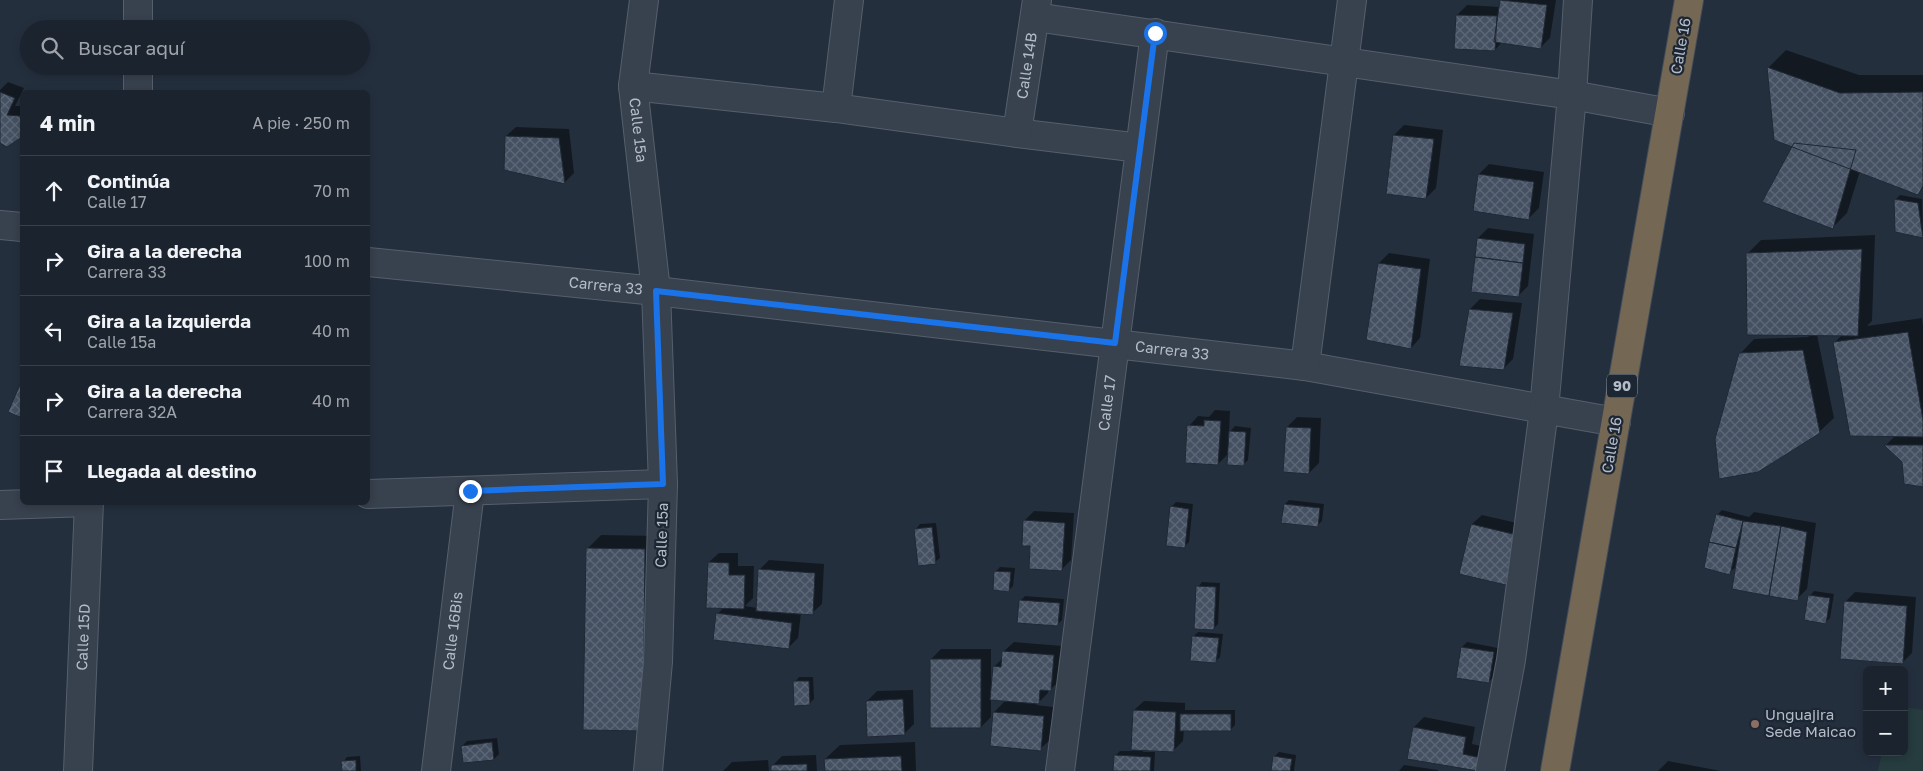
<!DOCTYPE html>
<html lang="es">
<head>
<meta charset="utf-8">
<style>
  :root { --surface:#1b232e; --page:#282f3a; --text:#f1f3f6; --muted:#a0a4aa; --line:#39404a }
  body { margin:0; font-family:"Golos Text",sans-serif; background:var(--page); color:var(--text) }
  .controls { position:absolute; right:15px; bottom:15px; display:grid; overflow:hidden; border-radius:8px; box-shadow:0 2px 8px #0003 }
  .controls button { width:45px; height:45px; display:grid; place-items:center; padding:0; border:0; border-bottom:1px solid var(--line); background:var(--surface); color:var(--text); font:25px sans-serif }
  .stop { position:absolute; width:15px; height:15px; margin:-11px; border:4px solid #1a73e8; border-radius:50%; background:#fff }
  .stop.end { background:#1a73e8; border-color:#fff; box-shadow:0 1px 5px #0008 }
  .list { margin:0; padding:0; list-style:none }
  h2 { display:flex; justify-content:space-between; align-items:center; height:65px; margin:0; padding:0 20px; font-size:21px }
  h2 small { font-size:16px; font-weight:400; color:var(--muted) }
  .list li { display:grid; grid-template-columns:32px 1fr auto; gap:15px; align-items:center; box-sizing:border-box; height:70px; padding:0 20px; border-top:1px solid var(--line) }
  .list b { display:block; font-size:19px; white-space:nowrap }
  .list p { margin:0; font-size:16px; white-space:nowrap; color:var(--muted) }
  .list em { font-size:16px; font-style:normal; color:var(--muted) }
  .icon { flex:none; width:28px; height:28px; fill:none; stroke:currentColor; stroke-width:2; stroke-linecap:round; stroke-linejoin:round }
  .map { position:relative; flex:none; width:1923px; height:771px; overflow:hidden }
  .search { position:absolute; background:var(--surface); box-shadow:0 2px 8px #0003; left:20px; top:20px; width:350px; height:55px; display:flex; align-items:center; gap:12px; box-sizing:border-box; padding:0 18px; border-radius:28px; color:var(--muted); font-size:19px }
  .panel { position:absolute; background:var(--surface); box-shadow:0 2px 8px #0003; left:20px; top:90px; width:350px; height:415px; border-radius:8px }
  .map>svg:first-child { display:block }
  .garden { fill:#263c3f }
  .shadow { fill:#0007 }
  .building { fill:url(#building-cross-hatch); stroke:#1f2835 }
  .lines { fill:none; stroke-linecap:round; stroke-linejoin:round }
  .street-casing { stroke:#565f6c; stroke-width:30 }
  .highway-casing { stroke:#434c59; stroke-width:30 }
  .street { stroke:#38414e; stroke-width:28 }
  .highway { stroke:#746855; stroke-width:28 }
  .route { stroke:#1a73e8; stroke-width:6 }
  .education-dot { fill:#8d6e63; stroke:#1d2633; stroke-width:2 }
  .labels { text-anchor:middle; stroke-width:4.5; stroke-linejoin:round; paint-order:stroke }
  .shield { fill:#1d2633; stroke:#878f9c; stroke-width:1 }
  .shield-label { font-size:14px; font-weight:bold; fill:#b4bcc9 }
  .street-label { font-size:15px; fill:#b4bcc9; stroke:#1d2633 }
  .poi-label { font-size:15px; fill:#b4bcc9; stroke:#1d2633; text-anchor:start }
</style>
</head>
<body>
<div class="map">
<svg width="1923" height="771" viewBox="0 0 1923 771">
  <defs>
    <pattern id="building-cross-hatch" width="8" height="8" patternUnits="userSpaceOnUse" patternTransform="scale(1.25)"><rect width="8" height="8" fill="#455162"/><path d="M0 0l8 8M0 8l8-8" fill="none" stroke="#5d6877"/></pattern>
  </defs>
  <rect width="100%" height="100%" fill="#242f3e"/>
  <path class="garden" d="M1904 707 1923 710V771H1878L1882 752H1904Z"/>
  <path class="shadow" d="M1501 0H1556L1550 38 1540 48 1502 42 1495 50 1457 15 1467 5 1500 7Z
    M1786 50 1859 75H1923V188L1918 193 1860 171 1847 213 1833 227 1794 146 1775 139 1769 67Z
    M8 82 24 88 15 106H22V136L7 145 0 141V90Z
    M1404 125 1443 130 1436 188 1426 198 1394 135Z
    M516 127 569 129 574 173 564 183 506 136Z
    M1489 164 1544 172 1539 208 1529 218 1479 174Z
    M1900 195 1922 199 1923 236 1896 231 1895 200Z
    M1488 228 1534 234 1528 286 1518 296 1473 291 1478 238Z
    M1875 235 1872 321 1867 326 1922 318 1923 326V486L1903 462 1886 445 1896 435 1834 343 1842 335H1817L1834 418 1819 432 1740 354 1754 339 1809 337 1747 254 1761 240Z
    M1389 253 1430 259 1420 338 1411 348 1368 339 1379 263Z
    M1480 299 1522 303 1513 359 1503 369 1470 309Z
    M22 383V417L10 412Z
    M1215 410 1230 411 1229 433 1235 426 1251 428 1248 460 1244 464 1229 453 1218 464 1189 426 1198 416 1209 417Z
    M1297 417 1321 418 1319 463 1309 473 1287 427Z
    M1289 500 1324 504 1322 521 1318 525 1285 504Z
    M1176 502 1193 504 1189 542 1184 547 1171 507Z
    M1722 510 1749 517 1754 512 1816 523 1807 589 1797 599 1737 566 1729 573 1717 515Z
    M1034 511 1074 513 1071 560 1062 569 1032 545 1025 520Z
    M1482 515 1526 525 1516 574 1506 584 1472 524Z
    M936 523 940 558 935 562 916 529 920 524Z
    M601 535 659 536 642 730 587 549Z
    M719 553H738V566H754L753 598 745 606 757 608 759 570 769 560 824 564 822 604 812 613H801L798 638 788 648 718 614 724 607 709 562Z
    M1000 567 1015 568 1013 586 1009 590 995 572Z
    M1202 582 1220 583 1218 624 1213 629 1198 587Z
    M1814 591 1834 594 1830 618 1825 623 1810 596Z
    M1855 592 1916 597 1912 653 1902 663 1845 602Z
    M1025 596 1064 599 1062 620 1057 625 1020 601Z
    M1198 632 1223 634 1220 657 1215 662 1194 636Z
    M1014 642 1063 646 1060 680 1050 690H1048V693L1036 705 1053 707 1050 740 1040 749 994 712 1006 700 991 699V717L981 727 931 659 941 649H991V685L993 686 994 667 1003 658 1004 651Z
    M1467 642 1498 648 1494 677 1489 681 1462 647Z
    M799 677H813L814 699 809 704 795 682Z
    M913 690 914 724 904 734 867 701 877 691Z
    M1144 701 1185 703V710H1235V725L1230 730H1184L1183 741 1173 751 1143 749V752H1155L1154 771H1114L1115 756 1120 751H1132L1134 710Z
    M1424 717 1475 727 1472 744 1490 748 1477 771 1408 758 1414 727Z
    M497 738 499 754 494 759 462 746 467 741Z
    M915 742 916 771H826L825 759 840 745Z
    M1279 752 1296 755 1294 771H1272L1274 757Z
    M816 755 817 771H773L772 766 782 756Z
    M360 756 361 771H343V762L347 757Z
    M768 760 769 771H723L732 762Z
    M1668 761 1721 771H1658Z
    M1404 765 1438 770V771H1399Z"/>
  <path class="building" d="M1500 0 1547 5 1541 49 1494 42Z
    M1456 15 1497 16 1495 51 1454 49Z
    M1767 67 1840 93 1923 92V186L1918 195 1774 140Z
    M0 92 15 98 7 115 20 116 22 121V137L7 147 0 143Z
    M1393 135 1434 139 1426 199 1386 194Z
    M505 136 559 138 565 184 504 170Z
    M1794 143 1856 150 1833 229 1762 202Z
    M1478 174 1534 182 1529 220 1473 211Z
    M1894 199 1918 203 1923 238 1895 232Z
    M1477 238 1525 244 1523 263 1475 257Z
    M1862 249 1858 336 1747 335 1746 253Z
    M1475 257 1523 263 1519 297 1471 292Z
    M1378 263 1421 269 1411 349 1366 340Z
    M1469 309 1513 313 1504 370 1459 366Z
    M1908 332 1923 420V437L1850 436 1833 342Z
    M1803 350 1820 433 1758 472 1719 479 1715 439 1739 353Z
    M22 380V418L8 412Z
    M1204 420 1221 421 1218 465 1185 463 1187 425 1204 426Z
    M1286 427 1311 428 1309 474 1283 472Z
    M1229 431 1246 432 1244 466 1227 465Z
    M1884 445H1923V487L1904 484 1902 462Z
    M1284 504 1320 508 1318 527 1281 523Z
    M1170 506 1189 509 1185 548 1166 546Z
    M1716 514 1743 521 1736 548 1709 542Z
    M1023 520 1065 523 1062 571 1029 569 1030 546H1022Z
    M1743 521 1781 526 1769 596 1732 589Z
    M1471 524 1517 535 1506 585 1459 574Z
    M1781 526 1807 532 1798 601 1769 596Z
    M932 527 936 564 918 566 914 529Z
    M1709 542 1736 548 1730 575 1704 568Z
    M586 548 645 549 643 731 583 730Z
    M708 562 729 563V575H745L744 609 706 608Z
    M758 569 815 573 813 615 756 611Z
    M994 571 1011 572 1009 592 993 590Z
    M1196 586 1216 587 1214 630 1194 629Z
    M1808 595 1830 598 1826 624 1804 620Z
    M1019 600 1060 603 1058 626 1017 623Z
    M1844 601 1907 606 1903 664 1840 659Z
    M716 613 792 623 789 649 713 640Z
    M1192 636 1219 638 1216 663 1190 661Z
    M1461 647 1494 652 1489 683 1456 678Z
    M1002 651 1054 655 1051 691 1040 690 1039 704 990 700 993 666 1001 667Z
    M930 659H981V728H930Z
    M793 681H809L810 705 794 706Z
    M903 699 905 735 867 737 866 701Z
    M1133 710 1176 712 1174 752 1131 750Z
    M993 712 1044 716 1041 751 990 746Z
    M1180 714H1231V731H1180Z
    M1413 727 1466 737 1463 754 1481 758 1478 771 1407 759Z
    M492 742 494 760 463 763 461 746Z
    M1114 755 1151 757 1150 771H1113Z
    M901 756 902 771H825L824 759Z
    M1273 756 1292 759 1290 771H1271Z
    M356 760V771H342L341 761Z
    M807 764V771H771V765Z"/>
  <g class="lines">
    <defs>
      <g id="street">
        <path id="s1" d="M644 0 633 86 656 291 663 484 658 662 648 771"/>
        <path d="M1035 17 1572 95 1670 113"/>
        <path d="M138 29V0"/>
        <path d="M633 86 836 108 1017 133 1140 148"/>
        <path d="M138 92V66"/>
        <path d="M836 108 849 0"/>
        <path id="s2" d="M1017 133 1037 0"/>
        <path d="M0 225 22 227"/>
        <path id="s3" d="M368 262 656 291 1305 366 1616 422"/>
        <path d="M1305 366 1352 0"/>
        <path d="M368 494 663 484"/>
        <path d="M0 505 89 502"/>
        <path id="s4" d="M78 771 89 502"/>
        <path id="s5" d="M436 771 470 491"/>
        <path id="s6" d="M1060 771 1155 33"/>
        <path d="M1490 771 1511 660 1544 410 1572 95 1578 0"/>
      </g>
      <path id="highway" d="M1555 771 1689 0"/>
    </defs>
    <use href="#street" class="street-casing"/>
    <use href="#highway" class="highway-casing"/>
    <use href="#street" class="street"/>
    <use href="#highway" class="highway"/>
  </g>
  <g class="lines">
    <path class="route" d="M470 491 663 484 656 291 1115 343 1155 33"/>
  </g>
  <circle class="education-dot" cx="1755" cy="724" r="5"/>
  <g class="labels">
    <rect class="shield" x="1607" y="374.5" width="30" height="23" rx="4"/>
    <g class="shield-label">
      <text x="1622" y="391">90</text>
    </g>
    <g class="street-label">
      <text transform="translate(1681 46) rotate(-80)" y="5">Calle 16</text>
      <text dy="5" stroke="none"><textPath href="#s2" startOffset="68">Calle 14B</textPath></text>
      <text dy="5" stroke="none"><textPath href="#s1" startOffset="131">Calle 15a</textPath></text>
      <text dy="5" stroke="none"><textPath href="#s3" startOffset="239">Carrera 33</textPath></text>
      <text dy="5" stroke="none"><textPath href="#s3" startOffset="809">Carrera 33</textPath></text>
      <text dy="5" stroke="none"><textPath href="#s6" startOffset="371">Calle 17</textPath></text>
      <text transform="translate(1612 445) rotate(-80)" y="5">Calle 16</text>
      <text transform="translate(662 535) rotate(-88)" y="5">Calle 15a</text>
      <text dy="5" stroke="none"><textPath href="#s5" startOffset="141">Calle 16Bis</textPath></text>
      <text dy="5" stroke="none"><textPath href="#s4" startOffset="134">Calle 15D</textPath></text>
    </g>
    <g class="poi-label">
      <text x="1765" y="720">Unguajira<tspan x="1765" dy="17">Sede Maicao</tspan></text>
    </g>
  </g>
</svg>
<div class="controls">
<button>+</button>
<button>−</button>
</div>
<div class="stop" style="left:1155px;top:33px"></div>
<div class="stop end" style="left:470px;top:491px"></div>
<div class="search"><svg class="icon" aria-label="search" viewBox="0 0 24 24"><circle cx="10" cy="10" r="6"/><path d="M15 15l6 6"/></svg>Buscar aquí</div>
<section class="panel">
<h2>4 min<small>A pie · 250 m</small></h2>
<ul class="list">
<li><svg class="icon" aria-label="ahead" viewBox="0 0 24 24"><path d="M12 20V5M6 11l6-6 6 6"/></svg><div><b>Continúa</b><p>Calle 17</p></div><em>70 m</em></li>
<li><svg class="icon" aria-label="right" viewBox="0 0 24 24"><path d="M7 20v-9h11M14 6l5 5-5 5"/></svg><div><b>Gira a la derecha</b><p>Carrera 33</p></div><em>100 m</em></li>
<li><svg class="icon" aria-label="left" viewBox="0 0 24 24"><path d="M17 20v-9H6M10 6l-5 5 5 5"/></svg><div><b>Gira a la izquierda</b><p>Calle 15a</p></div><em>40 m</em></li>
<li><svg class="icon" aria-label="right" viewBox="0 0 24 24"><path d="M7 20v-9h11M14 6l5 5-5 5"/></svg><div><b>Gira a la derecha</b><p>Carrera 32A</p></div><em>40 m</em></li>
<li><svg class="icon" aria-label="arrive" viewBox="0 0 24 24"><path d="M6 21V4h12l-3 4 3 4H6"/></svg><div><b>Llegada al destino</b></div></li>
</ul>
</section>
</div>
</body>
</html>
